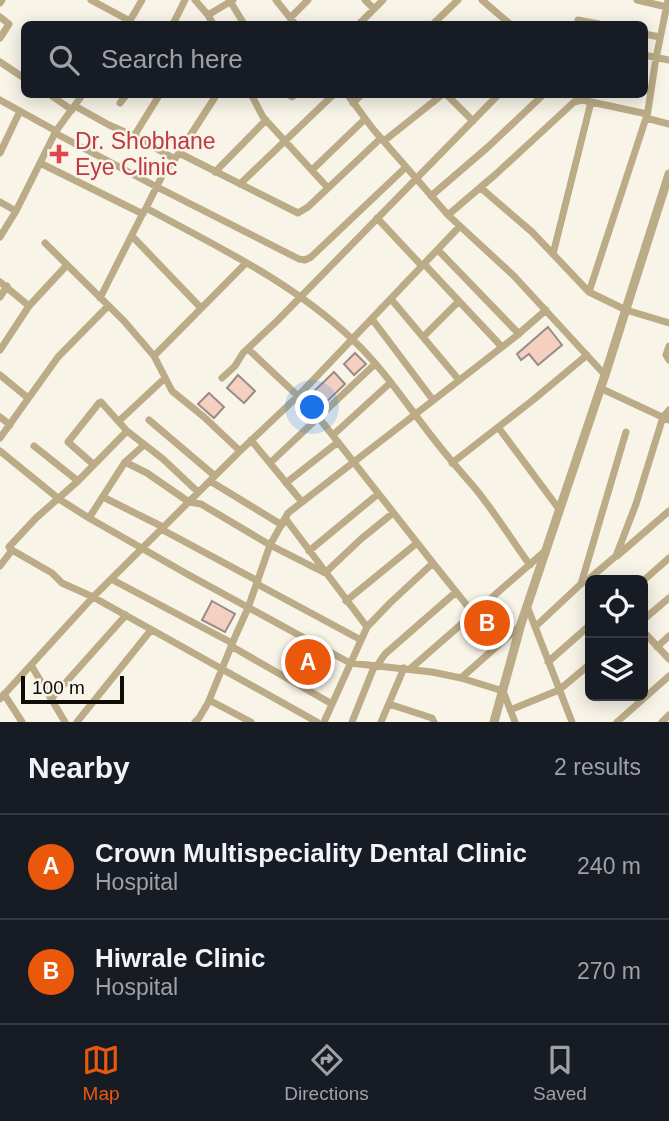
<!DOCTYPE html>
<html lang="en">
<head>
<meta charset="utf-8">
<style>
  :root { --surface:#171b24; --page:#20242c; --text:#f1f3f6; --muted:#9ea1a6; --line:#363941; --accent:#ea580c }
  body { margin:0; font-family:Arial,sans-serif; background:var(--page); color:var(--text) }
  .controls { position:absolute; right:21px; bottom:21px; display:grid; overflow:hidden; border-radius:10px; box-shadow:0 4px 18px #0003 }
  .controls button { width:63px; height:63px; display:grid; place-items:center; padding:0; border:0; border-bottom:2px solid var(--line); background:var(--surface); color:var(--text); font:35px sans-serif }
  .scale { position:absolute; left:21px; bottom:18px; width:103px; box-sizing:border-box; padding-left:7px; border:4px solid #0e0c08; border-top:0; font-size:19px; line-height:24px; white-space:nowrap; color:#0e0c08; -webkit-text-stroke:5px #f8f4e8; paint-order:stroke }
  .you { position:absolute; left:313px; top:408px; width:24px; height:24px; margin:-18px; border:5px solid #fff; border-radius:50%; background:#1a73e8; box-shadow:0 0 0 10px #1a73e833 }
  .badge { display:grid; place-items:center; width:46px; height:46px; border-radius:50%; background:var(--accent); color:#fff; font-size:23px; font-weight:700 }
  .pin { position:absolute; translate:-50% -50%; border:4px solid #fff; box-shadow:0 2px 7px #0006 }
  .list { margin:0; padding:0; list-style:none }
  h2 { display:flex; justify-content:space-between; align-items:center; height:91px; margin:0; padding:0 28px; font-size:30px }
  h2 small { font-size:23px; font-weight:400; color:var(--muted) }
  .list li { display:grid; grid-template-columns:46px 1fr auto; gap:21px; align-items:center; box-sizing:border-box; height:105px; padding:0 28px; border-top:2px solid var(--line) }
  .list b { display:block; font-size:26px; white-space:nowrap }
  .list p { margin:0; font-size:23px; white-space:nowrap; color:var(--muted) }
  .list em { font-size:23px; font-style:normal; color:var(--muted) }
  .icon { flex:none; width:38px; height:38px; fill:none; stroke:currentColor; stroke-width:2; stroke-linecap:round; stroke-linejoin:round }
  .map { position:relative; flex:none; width:669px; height:722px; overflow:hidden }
  .search { position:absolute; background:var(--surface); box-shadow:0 4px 18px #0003; left:21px; right:21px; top:21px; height:77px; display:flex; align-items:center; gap:18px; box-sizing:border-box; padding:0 24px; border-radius:10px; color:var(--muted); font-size:26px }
  .sheet { height:301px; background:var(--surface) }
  nav { display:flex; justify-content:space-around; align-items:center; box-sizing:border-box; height:98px; border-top:2px solid var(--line); background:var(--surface); font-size:19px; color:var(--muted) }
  nav a { display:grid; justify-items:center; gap:4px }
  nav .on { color:var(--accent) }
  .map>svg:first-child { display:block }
  .building { fill:#f5d0c1; stroke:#998c87; stroke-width:2 }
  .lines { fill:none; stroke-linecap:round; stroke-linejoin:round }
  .minor { stroke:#bbac87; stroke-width:7 }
  .tertiary { stroke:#bbac87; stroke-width:9 }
  .health-dot { fill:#e0444e; stroke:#f8f4e8; stroke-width:2.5 }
  .labels { text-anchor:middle; stroke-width:5; stroke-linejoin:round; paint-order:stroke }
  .health-label { font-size:23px; fill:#be3a42; stroke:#f8f4e8; text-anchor:start }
</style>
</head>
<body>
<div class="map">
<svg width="669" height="722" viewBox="0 0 669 722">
  <rect width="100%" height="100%" fill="#f8f4e8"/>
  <path class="building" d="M548 327 562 345 538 365 529 354 521 360 517 354Z
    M355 353 366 364 354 375 344 364Z
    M334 372 345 384 319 409 308 397Z
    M238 375 255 391 244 403 227 388Z
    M209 393 224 407 214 418 198 404Z
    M212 601 235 614 225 632 202 620Z
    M489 609 500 622 482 637 471 625Z"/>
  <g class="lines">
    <path class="minor" d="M91 0 130 21
      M195 0 208 15 213 24
      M276 0 295 24
      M365 0 374 9
      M482 0 510 24
      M637 0 667 7
      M230 1 244 24
      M0 3 2 0
      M208 15 233 0
      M0 17 9 24 0 38
      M290 18 308 0
      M578 20 599 24
      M128 24 142 0
      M173 24 185 0
      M359 24 383 0
      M433 24 458 0
      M644 34 660 37
      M644 55 669 60
      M0 62 24 78
      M49 94 72 110
      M217 94 179 153 162 176 146 208C218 247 292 282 352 339 383 368 407 405 433 438 446 455 460 471 474 487 494 511 511 539 530 565
      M251 94 263 117 328 188
      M288 94 292 97 296 94
      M347 94 373 129 448 215 514 276 605 375
      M446 94 473 121
      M0 100 56 131
      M120 103 127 94
      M353 103 362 94
      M75 106 109 125 134 136 160 94
      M647 117 656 58 668 0
      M669 124 646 118 589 292 626 310 669 323
      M55 133 157 187 299 259 305 260 311 257 406 167
      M134 136 175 159
      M384 141 443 94
      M0 153 20 111
      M179 153 298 213 308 207 381 138
      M40 163 143 214
      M312 170 365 119
      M215 172 266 120
      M240 184 334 94
      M481 188 532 232 589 292
      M431 196 488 147 544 94
      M0 202 16 211
      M448 215 496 174 574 102 582 100 647 114
      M377 218 422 266
      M132 236 201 308
      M0 237 16 211 56 131 83 94
      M45 243 124 321 154 356 172 391 204 417 240 451
      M438 250 519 334
      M553 254 591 102
      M425 265 502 347
      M0 282 29 306
      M0 297 7 286
      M100 298 144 211
      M391 299 459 380
      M372 319 433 400
      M423 337 459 301
      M669 346 666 355 669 360
      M248 349 298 396 319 418 433 563
      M0 350 29 306 67 265
      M154 356 246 263
      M0 375 28 398
      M222 378 235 366 243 353 278 320 499 94
      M600 388 669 420
      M0 417 10 425
      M149 420 215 476
      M119 421 165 378
      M498 427 559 509
      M333 435 390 383
      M0 438 58 357 108 306
      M251 440 302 502
      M34 446 78 481
      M0 451 59 499 89 518 187 574 350 663 432 672 461 678 503 691 515 722
      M125 462 147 473 189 502 201 504 270 545 325 573 361 539 393 513
      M270 463 375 364
      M452 463 533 400 587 355
      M93 464 68 442 99 403 101 402 127 431 163 459 198 492
      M210 481 282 525
      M286 483 338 442
      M103 497 163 527
      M89 518 125 462 144 445
      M285 518 367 627
      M161 529 258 581
      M12 550 52 573 62 583 93 597 317 722
      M309 551 378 494
      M617 556 669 511
      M0 566 12 550 9 547 36 518 78 481 127 431
      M590 578 616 556 636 504 663 417 669 410
      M111 579 232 643
      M643 581 669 558
      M257 584 361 640
      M581 584 626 432
      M346 601 417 543
      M527 606 572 722
      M643 620 669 598
      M535 627 583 582
      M643 631 669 659
      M231 646 332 704
      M657 647 669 636
      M548 662 590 625
      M31 665 65 722
      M376 667 385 654 456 592
      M410 669 544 552
      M461 678 520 626
      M4 694 22 722
      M0 699 93 597 240 451 298 396 460 226
      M51 699 126 615
      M209 700 251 722
      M389 704 432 718 434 722
      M510 710 559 690 590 664
      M77 722 151 630
      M195 722 199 718 208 703 235 637 248 608 270 545 288 513 515 337 546 310
      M324 722 367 627 390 603 433 563 473 613
      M352 722 374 667
      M381 722 404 668
      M617 722 669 676
      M662 722 669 715"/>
    <path class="tertiary" d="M494 722 521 624 605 375 669 174"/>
  </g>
  <path class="health-dot" d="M55.5 143.5h7v7h7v7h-7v7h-7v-7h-7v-7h7z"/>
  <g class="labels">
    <g class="health-label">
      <text x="75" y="149">Dr. Shobhane<tspan x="75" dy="26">Eye Clinic</tspan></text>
    </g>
  </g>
</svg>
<div class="controls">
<button><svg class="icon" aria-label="locate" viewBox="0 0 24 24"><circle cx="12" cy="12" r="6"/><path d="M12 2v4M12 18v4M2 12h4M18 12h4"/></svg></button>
<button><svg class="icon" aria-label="layers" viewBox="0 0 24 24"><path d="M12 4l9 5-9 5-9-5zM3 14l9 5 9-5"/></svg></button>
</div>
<div class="scale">100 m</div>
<div class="you"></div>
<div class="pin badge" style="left:308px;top:662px">A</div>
<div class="pin badge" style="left:487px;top:623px">B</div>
<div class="search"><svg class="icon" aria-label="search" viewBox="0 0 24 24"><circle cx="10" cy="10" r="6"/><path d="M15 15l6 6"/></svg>Search here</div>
</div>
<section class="sheet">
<h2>Nearby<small>2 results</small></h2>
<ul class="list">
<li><span class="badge">A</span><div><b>Crown Multispeciality Dental Clinic</b><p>Hospital</p></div><em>240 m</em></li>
<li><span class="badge">B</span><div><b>Hiwrale Clinic</b><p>Hospital</p></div><em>270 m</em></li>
</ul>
</section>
<nav>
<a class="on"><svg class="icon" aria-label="map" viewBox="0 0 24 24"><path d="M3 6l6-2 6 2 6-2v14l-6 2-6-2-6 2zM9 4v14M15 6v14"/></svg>Map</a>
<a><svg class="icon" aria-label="directions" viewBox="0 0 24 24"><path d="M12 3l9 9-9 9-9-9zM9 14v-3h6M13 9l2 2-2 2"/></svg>Directions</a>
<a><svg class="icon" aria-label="saved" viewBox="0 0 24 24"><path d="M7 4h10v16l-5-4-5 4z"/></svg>Saved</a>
</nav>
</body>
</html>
